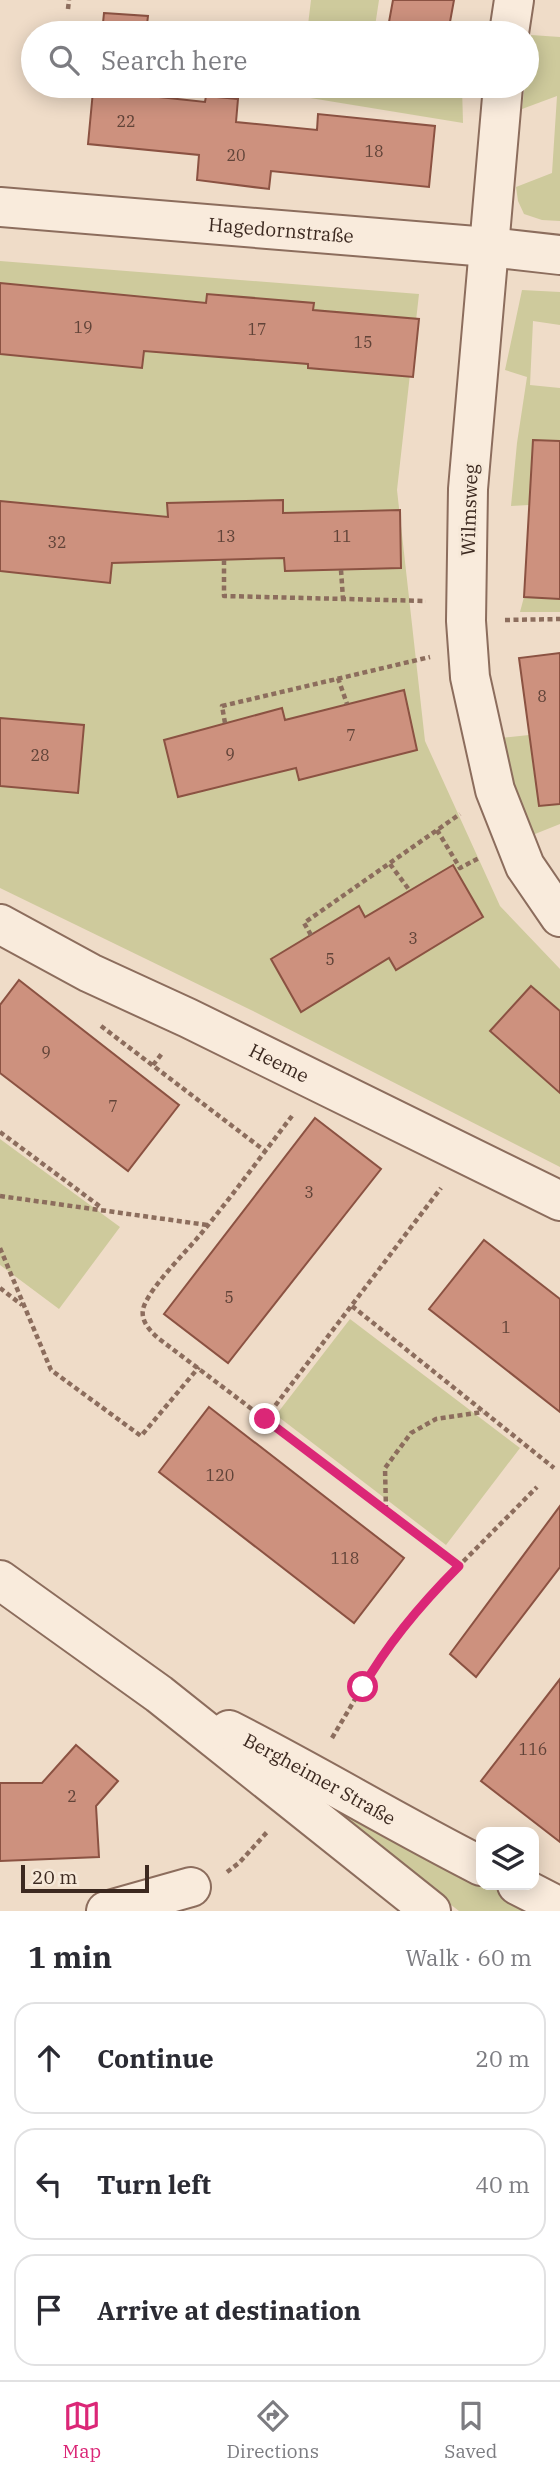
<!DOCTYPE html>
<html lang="en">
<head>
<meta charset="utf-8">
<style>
  :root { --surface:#fff; --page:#f2f2f3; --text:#2b2b33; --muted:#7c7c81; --line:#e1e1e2; --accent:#db2777 }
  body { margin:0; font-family:"IBM Plex Serif",serif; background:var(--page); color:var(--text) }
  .controls { position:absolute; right:21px; bottom:21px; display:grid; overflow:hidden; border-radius:14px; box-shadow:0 4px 18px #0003 }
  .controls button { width:63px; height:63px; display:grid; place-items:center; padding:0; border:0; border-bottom:2px solid var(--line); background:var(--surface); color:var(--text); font:35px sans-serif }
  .scale { position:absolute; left:21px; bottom:18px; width:128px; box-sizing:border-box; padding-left:7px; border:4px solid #3c2920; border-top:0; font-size:19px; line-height:24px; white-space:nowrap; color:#3c2920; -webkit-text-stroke:5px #f6e8d8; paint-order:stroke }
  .stop { position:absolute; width:21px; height:21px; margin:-16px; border:5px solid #db2777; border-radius:50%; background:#fff }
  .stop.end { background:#db2777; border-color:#fff; box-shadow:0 2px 7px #0008 }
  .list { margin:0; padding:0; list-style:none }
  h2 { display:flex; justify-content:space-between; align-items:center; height:91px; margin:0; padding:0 28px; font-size:30px }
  h2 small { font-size:23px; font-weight:400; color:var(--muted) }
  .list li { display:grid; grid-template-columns:46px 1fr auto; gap:21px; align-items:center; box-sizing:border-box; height:112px; margin:0 14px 14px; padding:0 14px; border:2px solid var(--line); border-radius:21px }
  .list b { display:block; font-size:26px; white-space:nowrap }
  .list em { font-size:23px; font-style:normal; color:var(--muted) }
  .icon { flex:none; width:38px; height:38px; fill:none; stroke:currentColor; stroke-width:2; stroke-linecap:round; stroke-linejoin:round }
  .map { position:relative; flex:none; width:560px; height:1911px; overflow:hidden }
  .search { position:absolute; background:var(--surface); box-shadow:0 4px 18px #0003; left:21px; right:21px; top:21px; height:77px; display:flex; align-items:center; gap:18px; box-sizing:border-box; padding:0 24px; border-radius:38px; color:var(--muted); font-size:26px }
  .sheet { height:469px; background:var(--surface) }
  nav { display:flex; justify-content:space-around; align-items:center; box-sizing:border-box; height:98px; border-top:2px solid var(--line); background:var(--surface); font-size:19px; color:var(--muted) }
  nav a { display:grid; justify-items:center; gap:4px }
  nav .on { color:var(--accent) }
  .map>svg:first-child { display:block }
  .green { fill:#ceca9c }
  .building { fill:#cd917e; stroke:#8b5242; stroke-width:2 }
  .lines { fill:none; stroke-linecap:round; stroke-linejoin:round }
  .minor-casing { stroke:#8c6d5d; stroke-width:42 }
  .path { stroke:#8c6d5d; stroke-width:4.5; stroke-dasharray:5 3.5; stroke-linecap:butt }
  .minor { stroke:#f9ebdc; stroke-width:38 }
  .route { stroke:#db2777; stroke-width:9 }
  .labels { text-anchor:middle; stroke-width:6; stroke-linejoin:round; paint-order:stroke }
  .number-label { font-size:16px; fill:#604338 }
  .street-label { font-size:19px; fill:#3c2920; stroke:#f6e8d8 }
</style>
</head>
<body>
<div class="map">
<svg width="560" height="1911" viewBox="0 0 560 1911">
  <rect width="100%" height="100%" fill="#efdcc8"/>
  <path class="green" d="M311 0H379L374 33H307Z
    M531 35 560 37V221L542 220 524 214 518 201 516 187 552 173 557 96 522 109Z
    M299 86H462L463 123 298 96Z
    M0 261 419 294 397 490 425 741 500 906 560 969V1167L253 1011 0 888Z
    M522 290 560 292V325L533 321 530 385 560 388V477L531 475 529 505 511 506 517 443 527 377 505 370Z
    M524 597 560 599V612H520Z
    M529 735 535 781 560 779V824L530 836 510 786 500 738Z
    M0 1139 120 1227 59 1309 0 1265Z
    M350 1319 520 1448 446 1545 276 1415Z
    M322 1788 481 1885H488L532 1911H459L313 1799Z"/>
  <path class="building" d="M393 0H454L448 33H387Z
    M104 13 148 16 146 33H102Z
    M98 86H142L141 95 205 102 206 96 238 99 236 122 317 130 318 114 435 126 429 187 271 171 269 189 197 180 199 155 88 144 93 91H97Z
    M0 283 206 303 207 294 314 303 313 310 419 319 413 377 308 368V364L144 351 142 368 0 354Z
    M533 440 560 441V599L524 597Z
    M283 500V513L400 510 401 568 285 571 284 558 112 563 110 583 0 571V501L168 517 167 503Z
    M560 653V804L539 806 519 658Z
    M404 690 417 750 299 780 296 768 178 797 164 740 282 708 285 720Z
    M0 718 84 725 78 793 0 786Z
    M453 865 483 917 396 970 389 958 301 1012 271 959 359 906 365 917Z
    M19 980 179 1105 128 1171 0 1073V1005Z
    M531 986 560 1011V1093L490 1031Z
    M315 1118 381 1169 228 1363 164 1314Z
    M484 1240 560 1299V1412L429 1309Z
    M209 1407 404 1558 354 1623 159 1472Z
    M560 1506V1567L476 1677 450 1654Z
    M560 1679V1842L481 1781Z
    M76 1745 118 1781 96 1806 99 1857 0 1861V1783H42Z"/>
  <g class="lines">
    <defs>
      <g id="minor">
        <path d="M509 33 514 0"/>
        <path d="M503 86 468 489 466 621 470 677 495 790 525 866 560 917"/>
        <path id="s1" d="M0 207 488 247 560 255"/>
        <path id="s2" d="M0 924 90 973 188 1018 560 1201"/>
        <path d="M0 1580 159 1694 431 1911"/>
        <path id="s3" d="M229 1730C314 1773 396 1823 481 1866"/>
        <path d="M517 1885 560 1907"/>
        <path d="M106 1911 191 1887"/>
      </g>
    </defs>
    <use href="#minor" class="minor-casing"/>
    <path class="path" d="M68 9 69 0
      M224 560V596L426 601
      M341 570 343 599
      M505 620 560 619
      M338 678 347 704
      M225 723 222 706 430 657
      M437 830 460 868 479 858
      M390 864 410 891
      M311 935 304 923 460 814
      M101 1026 265 1151
      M153 1065 163 1052
      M292 1116C262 1155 232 1196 200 1235 185 1253 152 1285 144 1306 139 1319 149 1330 158 1338L459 1566
      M0 1132 102 1208
      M0 1196 207 1225
      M0 1248 51 1370 141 1436 199 1367
      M0 1288 22 1305
      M352 1306 554 1468
      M265 1419 441 1188
      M386 1510 385 1468 411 1433 436 1419 483 1412
      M332 1738 376 1664 435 1590 537 1487
      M227 1872 239 1863 268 1831"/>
    <use href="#minor" class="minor"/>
  </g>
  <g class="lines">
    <path class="route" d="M265 1419 459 1566C423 1602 388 1643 363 1687"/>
  </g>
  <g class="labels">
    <g class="number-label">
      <text x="126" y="127">22</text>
      <text x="374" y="157">18</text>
      <text x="236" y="161">20</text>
      <text x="83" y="333">19</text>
      <text x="257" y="335">17</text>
      <text x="363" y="348">15</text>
      <text x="226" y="542">13</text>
      <text x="342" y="542">11</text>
      <text x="57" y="548">32</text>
      <text x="542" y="702">8</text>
      <text x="351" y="741">7</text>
      <text x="230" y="760">9</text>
      <text x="40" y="761">28</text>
      <text x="413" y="944">3</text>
      <text x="330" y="965">5</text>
      <text x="46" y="1058">9</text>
      <text x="113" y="1112">7</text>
      <text x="309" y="1198">3</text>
      <text x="229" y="1303">5</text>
      <text x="506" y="1333">1</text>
      <text x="220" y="1481">120</text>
      <text x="345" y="1564">118</text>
      <text x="533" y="1755">116</text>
      <text x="72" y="1802">2</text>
    </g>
    <g class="street-label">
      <text dy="7" stroke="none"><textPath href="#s1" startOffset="282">Hagedornstraße</textPath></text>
      <text transform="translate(469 510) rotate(-88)" y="7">Wilmsweg</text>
      <text dy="7" stroke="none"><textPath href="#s2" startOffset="312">Heeme</textPath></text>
      <text dy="7" stroke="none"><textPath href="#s3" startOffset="103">Bergheimer Straße</textPath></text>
    </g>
  </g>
</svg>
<div class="controls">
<button><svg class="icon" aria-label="layers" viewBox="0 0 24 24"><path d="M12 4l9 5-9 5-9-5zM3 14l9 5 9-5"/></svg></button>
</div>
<div class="scale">20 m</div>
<div class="stop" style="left:363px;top:1687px"></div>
<div class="stop end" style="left:265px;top:1419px"></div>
<div class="search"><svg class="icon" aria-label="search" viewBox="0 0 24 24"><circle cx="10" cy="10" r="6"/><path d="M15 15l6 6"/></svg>Search here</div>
</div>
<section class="sheet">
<h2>1 min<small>Walk · 60 m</small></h2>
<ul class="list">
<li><svg class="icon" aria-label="ahead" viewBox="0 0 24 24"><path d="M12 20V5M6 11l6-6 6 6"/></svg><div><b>Continue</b></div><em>20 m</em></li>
<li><svg class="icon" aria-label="left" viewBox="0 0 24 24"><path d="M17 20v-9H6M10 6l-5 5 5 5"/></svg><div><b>Turn left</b></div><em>40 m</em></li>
<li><svg class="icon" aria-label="arrive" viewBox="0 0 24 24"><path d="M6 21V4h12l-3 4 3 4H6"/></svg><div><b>Arrive at destination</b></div></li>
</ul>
</section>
<nav>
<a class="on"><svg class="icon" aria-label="map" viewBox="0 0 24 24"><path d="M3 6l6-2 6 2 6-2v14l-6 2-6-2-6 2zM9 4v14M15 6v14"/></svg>Map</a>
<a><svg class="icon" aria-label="directions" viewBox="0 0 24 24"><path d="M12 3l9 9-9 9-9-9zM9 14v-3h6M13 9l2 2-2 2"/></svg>Directions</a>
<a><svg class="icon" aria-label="saved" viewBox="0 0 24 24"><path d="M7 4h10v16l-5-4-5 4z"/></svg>Saved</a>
</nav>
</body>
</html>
